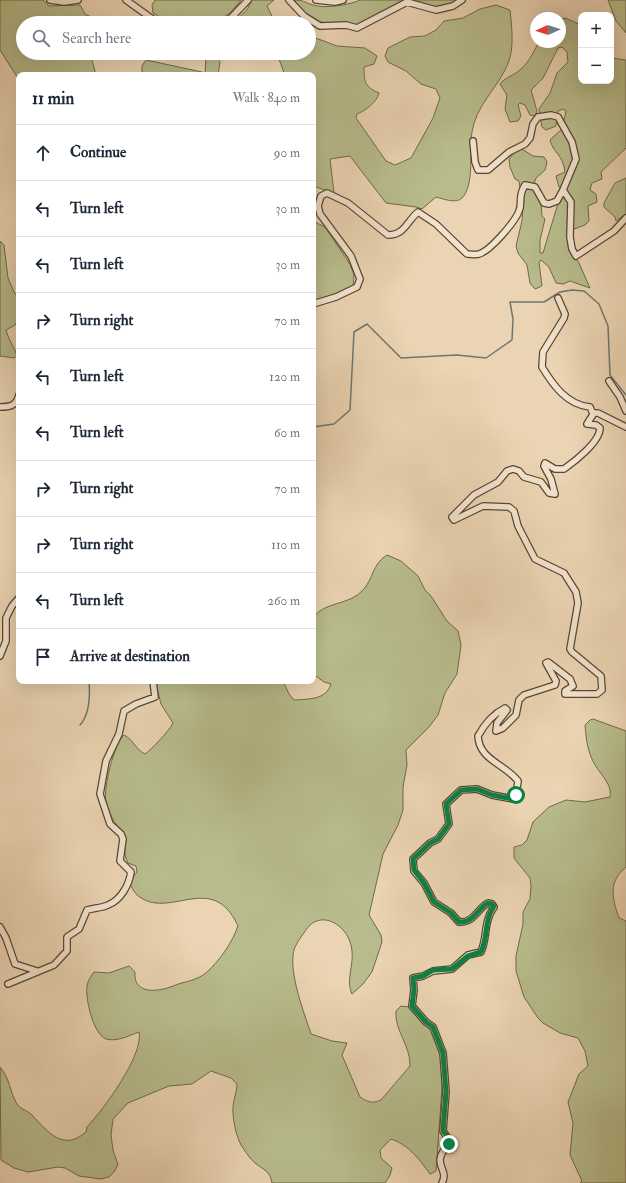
<!DOCTYPE html>
<html lang="en">
<head>
<meta charset="utf-8">
<style>
  :root { --surface:#fff; --page:#f6f6f7; --text:#1f2937; --muted:#747a83; --line:#e0e1e3 }
  body { margin:0; font-family:"IM FELL Double Pica",serif; background:var(--page); color:var(--text) }
  .controls { position:absolute; right:12px; top:12px; display:grid; overflow:hidden; border-radius:8px; box-shadow:0 4px 16px #0002 }
  .controls button { width:36px; height:36px; display:grid; place-items:center; padding:0; border:0; border-bottom:1px solid var(--line); background:var(--surface); color:var(--text); font:20px sans-serif }
  .compass { position:absolute; left:530px; top:12px; width:36px; height:36px; border-radius:50%; background:var(--surface); box-shadow:0 4px 16px #0002; rotate:267deg }
  .stop { position:absolute; width:12px; height:12px; margin:-9px; border:3px solid #0b8043; border-radius:50%; background:#fff }
  .stop.end { background:#0b8043; border-color:#fff; box-shadow:0 1px 4px #0008 }
  .list { margin:0; padding:0; list-style:none }
  h2 { display:flex; justify-content:space-between; align-items:center; height:52px; margin:0; padding:0 16px; font-size:17px }
  h2 small { font-size:13px; font-weight:400; color:var(--muted) }
  .list li { display:grid; grid-template-columns:26px 1fr auto; gap:12px; align-items:center; box-sizing:border-box; height:56px; padding:0 16px; border-top:1px solid var(--line) }
  .list b { display:block; font-size:15px; white-space:nowrap }
  .list em { font-size:13px; font-style:normal; color:var(--muted) }
  .icon { flex:none; width:22px; height:22px; fill:none; stroke:currentColor; stroke-width:2; stroke-linecap:round; stroke-linejoin:round }
  .map { position:relative; flex:none; width:626px; height:1183px; overflow:hidden }
  .search { position:absolute; background:var(--surface); box-shadow:0 4px 16px #0002; left:16px; top:16px; width:300px; height:44px; display:flex; align-items:center; gap:10px; box-sizing:border-box; padding:0 14px; border-radius:22px; color:var(--muted); font-size:15px }
  .panel { position:absolute; background:var(--surface); box-shadow:0 4px 16px #0002; left:16px; top:72px; width:300px; height:612px; border-radius:8px }
  .map>svg:first-child { display:block }
  .green { fill:#b8bc8c; stroke:#706948 }
  .lines { fill:none; stroke-linecap:round; stroke-linejoin:round }
  .stream { stroke:#6c776e; stroke-width:1.5 }
  .minor-casing { stroke:#5a4630; stroke-width:8 }
  .minor { stroke:#f2e3ce; stroke-width:5.5 }
  .route { stroke:#0b8043; stroke-width:5 }
</style>
</head>
<body>
<div class="map">
<svg width="626" height="1183" viewBox="0 0 626 1183">
  <rect width="100%" height="100%" fill="#ebd4b3"/>
  <filter id="stains"><feTurbulence type="fractalNoise" baseFrequency=".005" numOctaves="4"/><feColorMatrix values="0 0 0 0 .2 0 0 0 0 .09 0 0 0 0 .02 0 0 0 .5 -.17"/></filter>
  <radialGradient id="worn" r=".72"><stop offset=".6" stop-color="#630" stop-opacity="0"/><stop offset="1" stop-color="#630" stop-opacity=".3"/></radialGradient>
  <path class="green" d="M0 0H43L49 6 80 5 85 14 99 21V23H23V53H90L96 75H19V80L0 50Z
    M155 0H241L230 13 214 23H170L153 13 152 5Z
    M252 0H274L267 6 272 16 260 23H233L247 10Z
    M292 0C305 0 303 2 313 5 324 9 350 5 360 0H409L392 7 355 26 319 22 301 11Z
    M412 0H458C438 11 431 7 412 0Z
    M608 0H626V33L616 21Z
    M496 5 510 10C512 29 515 51 506 68 495 91 476 106 472 132 469 148 475 185 462 198 456 204 444 199 436 197L422 209 416 207 386 203 350 156 330 159 334 193 313 186V75L284 73 278 56 279 53H309V37H313L337 46 365 48 377 56 374 64 364 67C364 82 365 87 379 93 377 102 365 111 357 114L356 118 386 161 395 165 411 158 433 118 440 98 436 89 421 84 406 71 388 62 385 56 388 48 410 37 425 36 436 30 444 21 463 18 480 9Z
    M565 18 581 25V81H611V58L626 60V148L601 172 602 179 592 183 590 190 596 194 597 202 588 206 589 221 585 225 574 229C568 212 583 198 559 187L556 176 565 172C563 154 553 153 550 140L562 129 566 111 563 109 558 111 556 126 546 130 542 127 539 109 550 93 557 73 568 62 567 52 562 47 558 48 543 78 531 90 537 111 535 116 530 115 525 105 520 103 518 105 521 116 518 121 510 122 505 109 507 95 500 84C504 78 515 75 521 69 529 62 534 51 539 42H560V20Z
    M209 55 216 56 220 62 218 75H144L142 73V66L146 60 202 72 205 74 206 57Z
    M522 149 533 156 544 157 547 162 545 170 536 178 533 186 541 204 542 216 545 219 540 240V253H543L559 200 562 196 565 195 570 203V249L579 263 590 288 570 281 563 284 556 283 549 267 541 260 539 263 542 286 535 289 530 283 527 265 518 253 516 246 522 221 524 189 520 188 519 181 515 179 510 167 509 159 514 153Z
    M626 178V214L616 221 615 217 604 207V203L615 183Z
    M313 221 325 227 350 264 354 275 353 286 318 301H313Z
    M0 241 4 245 8 278 14 292 19 299V319L15 325 6 330C8 340 15 347 17 356L14 358 0 356Z
    M387 555 401 561 418 576 425 590 431 596 447 621 458 631 461 645 457 674 445 693 438 715 429 727 406 750 407 765 403 787V810L398 825 383 854 369 915 381 935 382 942 372 972 363 984 352 994C344 977 359 959 348 937 341 924 324 913 310 925 307 928 304 933 301 937 297 943 293 949 293 957 291 978 304 1013 311 1034L332 1041 347 1043 342 1055 360 1097C368 1102 372 1104 381 1100L410 1066C411 1046 394 1030 396 1011L401 1006 409 1007 435 1035 438 1042 441 1056 442 1088 436 1171 430 1174C420 1160 408 1144 391 1139L380 1150 381 1158 392 1168 390 1175 385 1183H272C270 1171 264 1170 255 1163 250 1159 245 1151 241 1145 236 1135 232 1118 233 1106 234 1098 237 1092 237 1084L231 1078 211 1071 192 1084 169 1086 128 1103 113 1119 111 1135 113 1150 118 1165 114 1172 109 1177 101 1179 79 1176 65 1168 58 1167 28 1172 14 1168 1 1160 0 1067C11 1080 9 1091 17 1104 20 1109 28 1111 32 1115 48 1132 63 1152 86 1132L87 1127C103 1110 144 1055 139 1032 128 1036 117 1042 106 1039 93 1034 85 998 87 986 88 980 91 976 94 972L109 973 129 966 135 972C133 995 158 992 173 986 185 981 197 981 207 972 220 960 232 943 238 926 212 869 169 922 137 895 134 892 131 886 129 882L137 872 136 866 128 863C122 852 127 843 123 834 122 830 118 827 116 824 111 818 108 809 106 802 103 788 114 744 124 735 133 739 135 749 145 754 150 751 171 729 173 723L161 704 155 681H283L289 694 294 700C309 699 326 700 331 684L324 682 313 674V618C324 601 349 606 363 590 373 580 372 564 387 555Z
    M593 719 626 731V867C608 882 612 898 619 918L626 921V1183H580L582 1181 570 1155 573 1123 568 1102 579 1074 588 1066 585 1051 578 1038 560 1033 543 1023 538 1018 524 997 516 971V956L523 924V912L530 899 531 886 530 878 514 858V847L522 845 527 840 533 822 549 807 566 800 585 802 610 797C613 783 597 772 592 759 587 748 586 737 585 725L590 720Z"/>
  <g class="lines">
    <path class="stream" d="M313 427 334 424 350 410 354 332 367 324 401 358 457 355 486 358 512 340 513 319 510 302H544L560 292 572 290 584 291 599 304 608 326 610 375 626 395
      M80 725C90 714 90 694 89 681"/>
    <defs>
      <path id="minor" d="M50 0 64 2 78 0
        M126 0 158 23
        M289 0 304 16 320 26 346 25 357 28 407 2 436 10 453 6 462 0
        M316 0 335 2 343 0
        M224 23 231 18 248 0
        M473 141 475 162 478 170H488L509 152 525 144 530 138 533 124 538 117 551 115 558 117 572 142 576 159 563 190
        M558 298 565 314 564 318 543 352 542 367C553 385 567 405 590 407L593 414
        M313 304 336 297 357 287 360 279 351 256 320 214 318 206 321 196 327 193 348 203 388 235C405 235 407 221 418 212L436 224 467 254C470 254 476 255 479 254 490 251 515 222 519 211 523 202 517 198 525 185L535 187 544 203 549 204 557 201 563 190 571 202 570 237 572 249 576 256 614 231 626 218
        M609 381 620 397 626 411
        M0 407C10 407 16 406 19 395
        M0 656 6 641V618L12 606 19 598
        M0 927 6 938 15 964 37 971
        M8 984 54 965 67 951V937L79 929 87 910C94 908 102 908 108 905 121 900 129 885 131 872L120 861 123 839 121 834 110 824 100 794 106 761 119 734 124 711 136 704 155 697 153 681
        M442 1183C450 1168 429 1165 449 1144L447 1137 443 1131 446 1092 443 1053 433 1027 426 1022 412 1006 414 990 413 978 423 976 433 971 452 969 468 955 481 952C488 935 483 923 494 907L492 904 488 903C477 909 474 923 459 922L451 913 434 902 424 883 414 871 413 859 430 843 438 839 449 824 446 804 461 790 477 789 492 795 513 799 516 795 518 781C505 764 479 760 478 736 484 725 493 714 505 708L507 710 497 723 496 731 503 728 516 715 519 700 524 695 555 685 556 681 546 663 548 662 570 679 573 686 565 691V694H597L602 690 601 676 572 652 570 649 578 603 576 592 564 573 535 559 518 526 514 511 509 507 483 506 454 520 452 517 474 495 498 482 507 471 513 469 519 471 524 477 541 482 549 493 555 494 551 479 544 466 545 463 555 469H564C574 462 600 442 600 428L596 425 587 424 594 413H598L626 427"/>
    </defs>
    <use href="#minor" class="minor-casing"/>
    <use href="#minor" class="minor"/>
  </g>
  <g class="lines">
    <path class="route" d="M449 1144 448 1137 443 1131 446 1092 443 1053 433 1027 426 1022 412 1006 414 990 413 978 423 976 433 970 452 969 468 956 481 952C489 934 483 924 494 906L492 904 488 903C477 909 474 923 459 922L451 913 434 902 424 883 414 870 413 859 430 843 438 839 449 824 446 804 461 790 477 789 492 795 513 799 516 795"/>
  </g>
  <rect width="100%" height="100%" filter="url(#stains)"/>
  <rect width="100%" height="100%" fill="url(#worn)"/>
</svg>
<div class="controls">
<button>+</button>
<button>−</button>
</div>
<svg class="compass" viewBox="-18 -18 36 36"><path d="M0-13l5 13h-10z" fill="#e53935"/><path d="M0 13l5-13h-10z" fill="#747a83"/></svg>
<div class="stop" style="left:516px;top:795px"></div>
<div class="stop end" style="left:449px;top:1144px"></div>
<div class="search"><svg class="icon" aria-label="search" viewBox="0 0 24 24"><circle cx="10" cy="10" r="6"/><path d="M15 15l6 6"/></svg>Search here</div>
<section class="panel">
<h2>11 min<small>Walk · 840 m</small></h2>
<ul class="list">
<li><svg class="icon" aria-label="ahead" viewBox="0 0 24 24"><path d="M12 20V5M6 11l6-6 6 6"/></svg><div><b>Continue</b></div><em>90 m</em></li>
<li><svg class="icon" aria-label="left" viewBox="0 0 24 24"><path d="M17 20v-9H6M10 6l-5 5 5 5"/></svg><div><b>Turn left</b></div><em>30 m</em></li>
<li><svg class="icon" aria-label="left" viewBox="0 0 24 24"><path d="M17 20v-9H6M10 6l-5 5 5 5"/></svg><div><b>Turn left</b></div><em>30 m</em></li>
<li><svg class="icon" aria-label="right" viewBox="0 0 24 24"><path d="M7 20v-9h11M14 6l5 5-5 5"/></svg><div><b>Turn right</b></div><em>70 m</em></li>
<li><svg class="icon" aria-label="left" viewBox="0 0 24 24"><path d="M17 20v-9H6M10 6l-5 5 5 5"/></svg><div><b>Turn left</b></div><em>120 m</em></li>
<li><svg class="icon" aria-label="left" viewBox="0 0 24 24"><path d="M17 20v-9H6M10 6l-5 5 5 5"/></svg><div><b>Turn left</b></div><em>60 m</em></li>
<li><svg class="icon" aria-label="right" viewBox="0 0 24 24"><path d="M7 20v-9h11M14 6l5 5-5 5"/></svg><div><b>Turn right</b></div><em>70 m</em></li>
<li><svg class="icon" aria-label="right" viewBox="0 0 24 24"><path d="M7 20v-9h11M14 6l5 5-5 5"/></svg><div><b>Turn right</b></div><em>110 m</em></li>
<li><svg class="icon" aria-label="left" viewBox="0 0 24 24"><path d="M17 20v-9H6M10 6l-5 5 5 5"/></svg><div><b>Turn left</b></div><em>260 m</em></li>
<li><svg class="icon" aria-label="arrive" viewBox="0 0 24 24"><path d="M6 21V4h12l-3 4 3 4H6"/></svg><div><b>Arrive at destination</b></div></li>
</ul>
</section>
</div>
</body>
</html>
